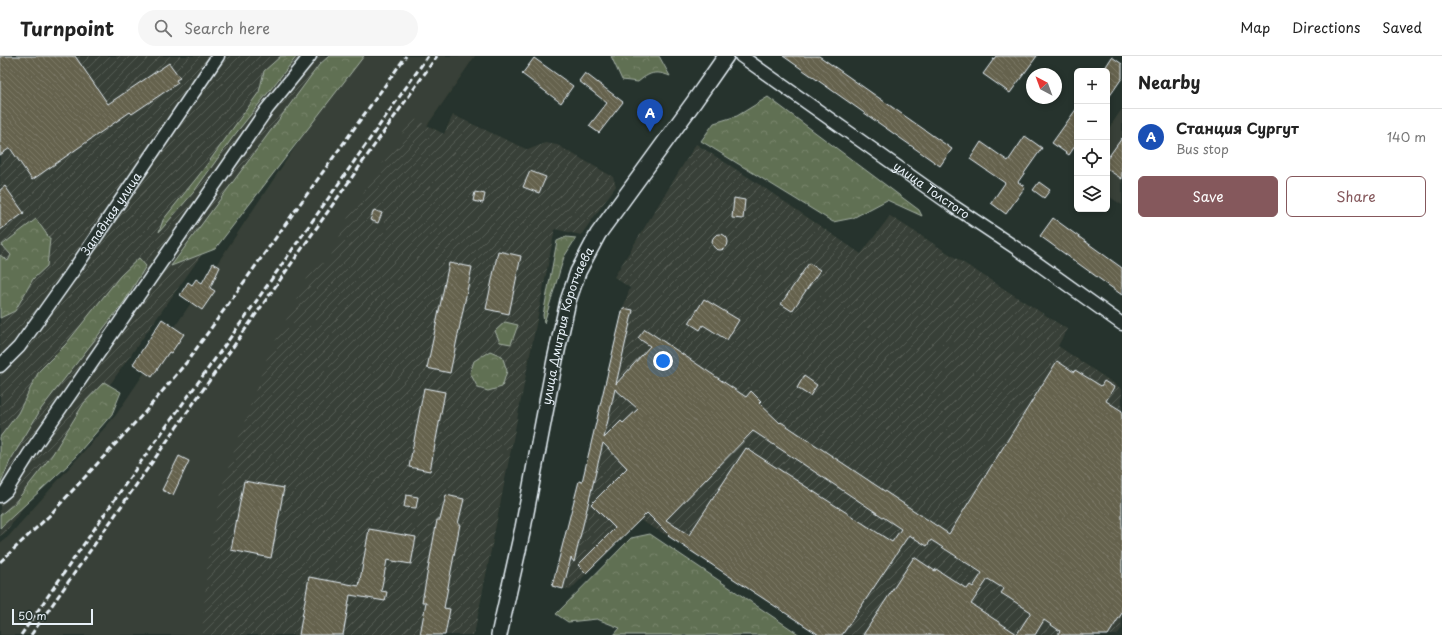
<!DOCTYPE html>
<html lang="en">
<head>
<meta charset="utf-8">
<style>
  :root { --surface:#fff; --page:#f6f6f6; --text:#222; --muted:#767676; --line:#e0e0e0; --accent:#85585c }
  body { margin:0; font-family:"Playpen Sans",sans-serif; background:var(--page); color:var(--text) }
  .controls { position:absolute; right:12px; top:12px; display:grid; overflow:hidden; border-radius:6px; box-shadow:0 2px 6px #0003 }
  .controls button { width:36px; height:36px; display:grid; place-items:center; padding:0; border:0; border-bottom:1px solid var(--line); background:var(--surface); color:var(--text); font:20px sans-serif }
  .compass { position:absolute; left:1026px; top:12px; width:36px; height:36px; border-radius:50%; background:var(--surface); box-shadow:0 2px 6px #0003; rotate:319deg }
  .scale { position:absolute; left:12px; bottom:10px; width:81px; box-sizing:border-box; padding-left:4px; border:2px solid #e8f1f8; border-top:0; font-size:11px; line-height:14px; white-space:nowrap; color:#e8f1f8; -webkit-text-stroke:3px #26332d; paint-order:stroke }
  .you { position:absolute; left:663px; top:305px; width:14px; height:14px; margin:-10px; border:3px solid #fff; border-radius:50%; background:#1a73e8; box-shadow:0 0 0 6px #1a73e833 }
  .badge { display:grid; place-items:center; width:26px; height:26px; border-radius:50%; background:var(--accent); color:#fff; font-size:13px; font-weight:700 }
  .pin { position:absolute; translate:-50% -33px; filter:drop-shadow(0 1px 2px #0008) }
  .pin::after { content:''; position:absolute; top:21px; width:14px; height:12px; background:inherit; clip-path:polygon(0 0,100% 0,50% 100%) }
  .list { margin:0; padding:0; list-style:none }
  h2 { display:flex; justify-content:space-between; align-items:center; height:52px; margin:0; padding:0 16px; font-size:17px }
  h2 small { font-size:13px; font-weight:400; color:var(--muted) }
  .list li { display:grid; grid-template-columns:26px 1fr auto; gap:12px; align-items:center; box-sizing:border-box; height:56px; padding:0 16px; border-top:1px solid var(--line) }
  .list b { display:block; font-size:15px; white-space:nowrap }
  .list p { margin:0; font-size:13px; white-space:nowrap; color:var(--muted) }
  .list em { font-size:13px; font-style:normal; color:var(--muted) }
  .actions { display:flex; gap:8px; padding:12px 16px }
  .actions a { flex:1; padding:9px 0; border:1px solid var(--accent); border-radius:6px; text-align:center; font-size:14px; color:var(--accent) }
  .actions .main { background:var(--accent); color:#fff }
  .icon { flex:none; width:22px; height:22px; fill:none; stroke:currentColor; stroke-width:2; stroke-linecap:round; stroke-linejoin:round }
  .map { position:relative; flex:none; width:1122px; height:579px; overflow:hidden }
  header { display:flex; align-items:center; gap:24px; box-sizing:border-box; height:56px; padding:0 20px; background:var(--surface); border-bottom:1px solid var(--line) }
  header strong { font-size:19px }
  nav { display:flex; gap:22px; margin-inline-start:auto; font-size:14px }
  .search { width:280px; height:36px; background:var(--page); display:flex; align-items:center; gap:10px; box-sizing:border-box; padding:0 14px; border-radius:22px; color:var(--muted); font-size:15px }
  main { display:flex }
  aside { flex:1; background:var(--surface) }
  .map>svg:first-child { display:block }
  .built { fill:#394137 }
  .industrial { fill:url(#industrial-furrows) }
  .forest { fill:url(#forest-crowns); stroke:#a4b0a5 }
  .building { fill:url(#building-back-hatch); stroke:#e8f1f8; fill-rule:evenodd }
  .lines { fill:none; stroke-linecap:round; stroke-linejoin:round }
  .minor-casing { stroke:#e8f1f8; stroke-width:15 }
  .tertiary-casing { stroke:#e8f1f8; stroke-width:18 }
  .minor { stroke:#26332d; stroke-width:12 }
  .tertiary { stroke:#26332d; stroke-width:15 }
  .rail { stroke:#e8f1f8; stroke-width:3; stroke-dasharray:6 3; stroke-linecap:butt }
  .labels { text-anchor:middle; stroke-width:3.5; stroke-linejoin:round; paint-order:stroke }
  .street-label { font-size:12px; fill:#e8f1f8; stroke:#26332d }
</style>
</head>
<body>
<header>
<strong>Turnpoint</strong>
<div class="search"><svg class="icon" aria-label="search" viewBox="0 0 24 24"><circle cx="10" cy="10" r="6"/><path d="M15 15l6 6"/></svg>Search here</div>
<nav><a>Map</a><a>Directions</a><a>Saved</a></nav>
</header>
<main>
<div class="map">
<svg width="1122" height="579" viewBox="0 0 1122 579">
  <defs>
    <pattern id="industrial-furrows" width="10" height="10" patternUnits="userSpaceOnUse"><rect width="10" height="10" fill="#394137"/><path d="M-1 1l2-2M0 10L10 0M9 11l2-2" fill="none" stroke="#565d55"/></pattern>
    <pattern id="forest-crowns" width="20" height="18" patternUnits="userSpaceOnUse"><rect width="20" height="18" fill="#617052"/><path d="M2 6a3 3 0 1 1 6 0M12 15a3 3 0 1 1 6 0" fill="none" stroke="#78856c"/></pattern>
    <pattern id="building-back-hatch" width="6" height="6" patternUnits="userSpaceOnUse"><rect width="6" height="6" fill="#65624e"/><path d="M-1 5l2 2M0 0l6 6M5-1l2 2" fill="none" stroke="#7b7968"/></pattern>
  </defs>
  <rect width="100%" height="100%" fill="#26332d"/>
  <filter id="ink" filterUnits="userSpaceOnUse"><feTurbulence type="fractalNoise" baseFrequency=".025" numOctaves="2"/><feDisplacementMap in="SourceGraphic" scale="8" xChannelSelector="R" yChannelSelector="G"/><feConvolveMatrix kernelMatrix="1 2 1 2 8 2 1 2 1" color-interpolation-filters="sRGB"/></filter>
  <g filter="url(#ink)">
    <path class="built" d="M356 0H475L400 109 208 579H0V487L8 481 116 359Z
      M1122 53V149L1107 139V75Z"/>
    <path class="industrial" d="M0 0H342L5 477 0 480Z
      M453 59 528 94 545 87 557 89 613 121 616 130 581 179 555 173 474 579H202L208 500 224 424 267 302 316 205 327 209 350 157 413 62 444 78Z
      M696 88 751 123 861 198 890 160 1067 273 1058 290 1122 333V572L1117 579H819L668 480 640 464 570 534 552 530 579 425 583 426 623 252 630 232 614 221Z"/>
    <path class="forest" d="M281 0H297L233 81 193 137 159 176 163 164 203 114 259 36 264 15Z
      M329 0H364L215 193 171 210 319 9Z
      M611 0H659L670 20C655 14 649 17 638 26L622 24Z
      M768 41 919 154 922 160 887 144 853 162 833 166 701 85 714 67 737 60Z
      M36 163 50 183 47 210 33 223 15 255 0 262V199L8 205 11 199 2 189Z
      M566 181 576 182 564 201 544 267 543 259 557 185Z
      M139 202 146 210 124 246 41 353 10 405 0 429V381L18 357 39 315 66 288 120 220Z
      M505 266 518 269 511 288 500 286 495 275Z
      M490 295 502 300 507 315 502 331 488 335 478 332 470 317 474 305Z
      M104 326 121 336 112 358 69 408 0 472V459L14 448 52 399 84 347Z
      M650 478 800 579H614L620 572 597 563 568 566 556 558 631 482Z"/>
    <path class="building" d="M0 0H75L108 48 169 7 180 22 176 24 178 27 132 58 130 56 32 124 10 92 0 99Z
      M783 0H819L952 93 940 110Z
      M996 0H1037L1010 37 983 18Z
      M1112 1 1122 8V22L1107 44V15H1103Z
      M534 2 573 30 561 47 522 18Z
      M585 17 623 46 599 77 589 70 607 47 579 25Z
      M1077 52V87L1069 99 1052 87Z
      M1025 80 1042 92 1018 126 1025 131 1006 158 991 147 1005 127 970 103 981 86 1008 105Z
      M1122 82V123L1107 113V103Z
      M530 115 546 121 539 137 523 131Z
      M1039 126 1050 134 1044 142 1033 134Z
      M5 130 24 157 0 174V134Z
      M475 136 485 138 483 147 473 145Z
      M734 142 745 144 743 163 732 162Z
      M374 154 382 157 378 167 370 164Z
      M1053 162 1122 212V239L1040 180Z
      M712 186a8 8 0 1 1 16 0a8 8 0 1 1-16 0Z
      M498 195 521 200 509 258 486 253Z
      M213 207 220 211 210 232 215 235 202 254 180 239 188 226 192 229 196 223 202 227Z
      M449 207 472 211 450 317 427 312Z
      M809 207 820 214 792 255 781 248Z
      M704 243 739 264 727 284 703 269 700 274 689 267Z
      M623 252 633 254 616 328 650 290 638 282 645 273 746 341 751 335 761 345 759 347 780 367 781 366 949 478 1057 305 1074 316 1075 314 1101 330 1104 325 1114 331 1106 345 1122 355V557L1108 579H1057L1060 575 1044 564 1035 579H863L914 501 935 515 936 513 967 533 970 529 973 531 982 517 931 484 927 490 909 479 842 579H819L668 480 669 479 647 457 586 517 578 509 615 472 591 448 627 412 603 387 574 506 571 502 563 533 552 530 579 425 582 426ZM615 333 638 353 623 367 621 365 604 382ZM753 375 901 473 892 486 746 392 689 479 666 464ZM988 523 1004 533 1001 537 1031 556 1017 578 971 548Z
      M162 263 184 278 171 297 169 296 152 321 133 308Z
      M804 320 817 329 810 340 797 332Z
      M424 332 445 336 430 415 409 411Z
      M179 400 189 405 173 439 162 434Z
      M244 425 284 432 271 502 231 494Z
      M406 439 418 441 416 452 404 451Z
      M446 439 464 443 458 468H460L444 552 450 553 445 579H420L426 546H422L437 464H440Z
      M369 473 416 481 411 508 387 504 381 535 387 536 385 545 350 539 343 579H299L309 521 359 530Z"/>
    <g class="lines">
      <defs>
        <g id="minor">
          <path id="s1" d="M741 0 953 150 1016 192 1122 268"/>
          <path id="s2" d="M0 310 19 291 73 215 218 0"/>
          <path d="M0 440 6 435 29 398 267 53 310 0"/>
        </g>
        <g id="tertiary">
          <path id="s3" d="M499 579 523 472 555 304 568 245 578 216 598 178 694 46 726 0"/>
        </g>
      </defs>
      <use href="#minor" class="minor-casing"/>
      <use href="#tertiary" class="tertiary-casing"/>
      <use href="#minor" class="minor"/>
      <use href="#tertiary" class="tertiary"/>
      <path class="rail" d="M0 506 49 460 145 356 186 307 406 0
        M21 579 140 407 243 264 428 0
        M31 579 437 0"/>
    </g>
  </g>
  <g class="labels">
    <g class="street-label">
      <text dy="4" stroke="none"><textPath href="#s1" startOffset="233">улица Толстого</textPath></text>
      <text dy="4" stroke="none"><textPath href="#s2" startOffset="189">Западная улица</textPath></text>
      <text dy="4" stroke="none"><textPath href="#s3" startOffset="317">улица Дмитрия Коротчаева</textPath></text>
    </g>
  </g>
</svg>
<div class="controls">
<button>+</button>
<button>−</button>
<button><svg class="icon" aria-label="locate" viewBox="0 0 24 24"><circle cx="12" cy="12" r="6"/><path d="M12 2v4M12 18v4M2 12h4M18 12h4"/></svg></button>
<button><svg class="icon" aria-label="layers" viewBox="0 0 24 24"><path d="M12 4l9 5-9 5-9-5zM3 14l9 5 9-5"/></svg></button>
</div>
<svg class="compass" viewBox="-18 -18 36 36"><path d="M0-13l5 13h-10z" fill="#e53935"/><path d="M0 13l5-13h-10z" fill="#767676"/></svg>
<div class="scale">50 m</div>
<div class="you"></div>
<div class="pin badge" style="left:650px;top:76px;background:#1a4fb4">A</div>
</div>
<aside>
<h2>Nearby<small></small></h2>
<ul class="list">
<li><span class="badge" style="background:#1a4fb4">A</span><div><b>Станция Сургут</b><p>Bus stop</p></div><em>140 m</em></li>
</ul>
<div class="actions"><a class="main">Save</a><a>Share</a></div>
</aside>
</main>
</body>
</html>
